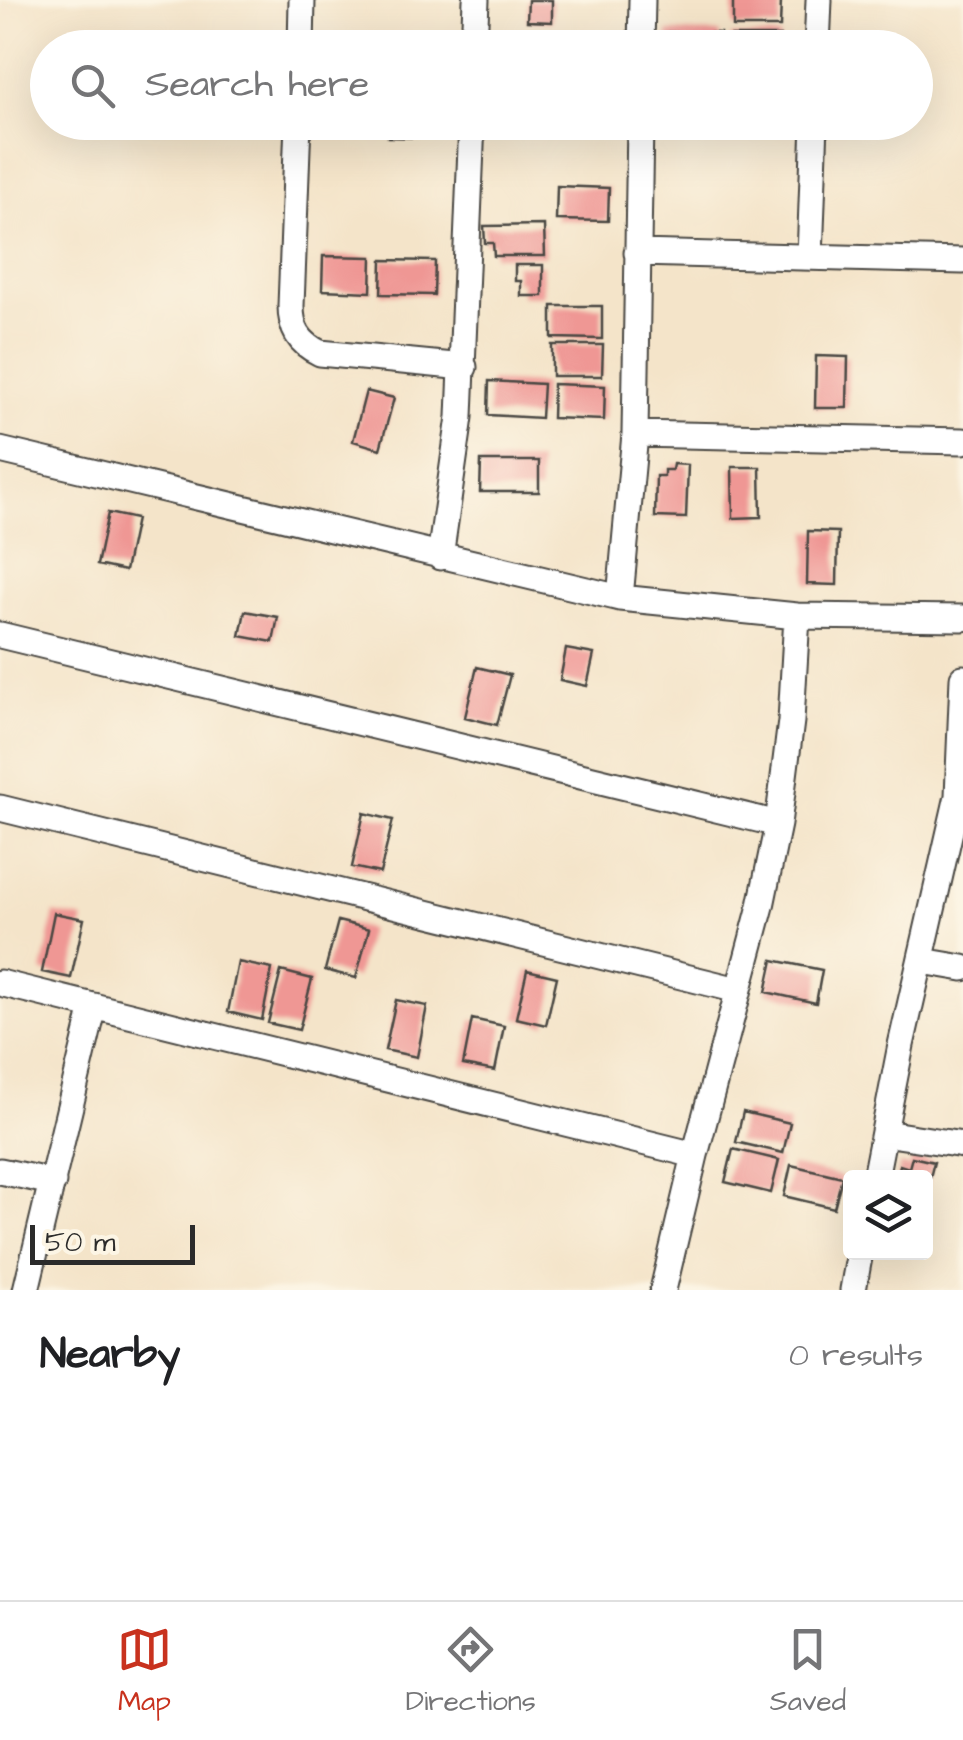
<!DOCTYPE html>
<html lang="en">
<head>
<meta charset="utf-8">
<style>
  :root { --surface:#fff; --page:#f6f6f6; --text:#202124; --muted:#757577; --line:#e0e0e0; --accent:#c8321e }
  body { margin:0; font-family:"Architects Daughter",sans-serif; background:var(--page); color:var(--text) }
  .controls { position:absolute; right:30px; bottom:30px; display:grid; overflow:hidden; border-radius:10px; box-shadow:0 10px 40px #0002 }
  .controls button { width:90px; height:90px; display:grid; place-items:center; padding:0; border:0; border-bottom:2px solid var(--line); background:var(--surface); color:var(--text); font:50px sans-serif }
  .scale { position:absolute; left:30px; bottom:25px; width:165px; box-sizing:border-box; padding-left:10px; border:5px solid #2b2b2b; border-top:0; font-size:28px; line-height:35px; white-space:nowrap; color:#2b2b2b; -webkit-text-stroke:8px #fcf5e5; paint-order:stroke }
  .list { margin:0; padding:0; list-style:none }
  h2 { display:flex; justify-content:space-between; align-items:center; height:130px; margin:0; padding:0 40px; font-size:42px }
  h2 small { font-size:32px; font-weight:400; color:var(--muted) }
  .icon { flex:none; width:55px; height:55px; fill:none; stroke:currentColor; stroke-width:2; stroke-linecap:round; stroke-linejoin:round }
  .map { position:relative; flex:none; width:963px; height:1290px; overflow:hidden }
  .search { position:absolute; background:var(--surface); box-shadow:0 10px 40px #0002; left:30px; right:30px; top:30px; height:110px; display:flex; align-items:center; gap:25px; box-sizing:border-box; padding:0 35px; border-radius:55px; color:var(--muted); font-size:38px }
  .sheet { height:310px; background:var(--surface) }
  nav { display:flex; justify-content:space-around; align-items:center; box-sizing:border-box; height:140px; border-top:2px solid var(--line); background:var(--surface); font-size:28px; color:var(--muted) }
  nav a { display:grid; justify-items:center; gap:5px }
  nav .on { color:var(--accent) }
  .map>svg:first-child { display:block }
  .building { fill:#ef9794 }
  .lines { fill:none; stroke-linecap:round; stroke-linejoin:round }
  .minor-casing { stroke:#494743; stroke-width:29 }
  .minor { stroke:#fff; stroke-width:25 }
</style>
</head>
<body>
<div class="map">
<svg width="963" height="1290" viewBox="0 0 963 1290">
  <rect width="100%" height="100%" fill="#fcf5e5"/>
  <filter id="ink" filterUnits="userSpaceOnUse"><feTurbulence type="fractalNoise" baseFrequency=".01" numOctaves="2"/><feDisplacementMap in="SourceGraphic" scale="20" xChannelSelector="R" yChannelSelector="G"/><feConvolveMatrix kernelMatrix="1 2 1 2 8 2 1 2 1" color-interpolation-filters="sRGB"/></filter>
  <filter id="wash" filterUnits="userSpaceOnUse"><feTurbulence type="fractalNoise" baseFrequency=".0048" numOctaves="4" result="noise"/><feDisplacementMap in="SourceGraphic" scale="40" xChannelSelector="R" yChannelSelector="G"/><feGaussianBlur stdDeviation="2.25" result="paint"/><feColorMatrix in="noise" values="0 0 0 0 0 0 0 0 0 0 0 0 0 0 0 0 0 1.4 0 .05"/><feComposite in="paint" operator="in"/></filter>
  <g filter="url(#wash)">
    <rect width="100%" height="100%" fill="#f4e4c9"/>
    <g id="blocks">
      <path class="building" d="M528 0H552V22L527 21Z
        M733 0H781L780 27H733Z
        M668 32 720 33 719 48H667Z
        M731 36H780V48H730Z
        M389 122H439V138L388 137Z
        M557 186 609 188 608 221 556 220Z
        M544 225 545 256H494L493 243H485L484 226Z
        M323 256 372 257 371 292 322 290Z
        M382 260 435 261 434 295 381 294Z
        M515 265H543V296H521V281H515Z
        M552 306H602V339L552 338Z
        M552 345H603L602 376H552Z
        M816 356 848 357 847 408H815Z
        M489 381 543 384 541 418 488 415Z
        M553 384 605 386 604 420 552 418Z
        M366 391 394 398 380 449 353 441Z
        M481 461H539V492H480Z
        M673 464 688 465 686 518 655 517 656 476H664V470H672Z
        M732 467H760L761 517 733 518Z
        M108 513 136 519 125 571 97 565Z
        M808 531 838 532 837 585 807 584Z
        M245 611 278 617 273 642 240 636Z
        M566 649 594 654 587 686 560 680Z
        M477 667 510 675 497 725 465 717Z
        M364 813 393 820 380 873 352 867Z
        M54 913 84 919 71 978 42 972Z
        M338 921 369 929 356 978 325 970Z
        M773 960 822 970 816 1003 766 992Z
        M238 962 272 969 262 1020 228 1012Z
        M527 970 557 977 546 1025 516 1018Z
        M281 971 312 979 299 1030 268 1023Z
        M396 1000 427 1006 417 1057 385 1050Z
        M472 1019 504 1026 495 1071 463 1065Z
        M743 1112 790 1123 783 1153 736 1142Z
        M733 1149 779 1160 771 1193 725 1182Z
        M912 1157 934 1162 927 1189 926 1178H897L900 1165 909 1168Z
        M791 1165 842 1177 834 1208 784 1196Z"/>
    </g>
  </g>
  <g filter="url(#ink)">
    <use href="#blocks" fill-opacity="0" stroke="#494743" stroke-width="2.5"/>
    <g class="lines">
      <defs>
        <path id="minor" d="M301 48 302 0
          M474 48 476 0
          M641 48 642 0
          M817 48 819 0
          M298 122 291 306C291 329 299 343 320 353L464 367
          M637 253 963 261
          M810 257 815 122
          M635 434 963 441
          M0 450 620 598 797 616 963 618
          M440 557 460 417 472 122
          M620 598 635 434 640 122
          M0 635 778 824
          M0 808 738 990
          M922 961 963 968
          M0 983 695 1155
          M884 1133 963 1145
          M0 1171 53 1182
          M875 1178 901 1045 958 796 963 678
          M26 1290 94 1006
          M663 1290 695 1155 761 906 778 824 791 721 797 616
          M853 1290 860 1252"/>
      </defs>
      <use href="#minor" class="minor-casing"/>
      <use href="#minor" class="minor"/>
    </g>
  </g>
</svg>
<div class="controls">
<button><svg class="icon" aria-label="layers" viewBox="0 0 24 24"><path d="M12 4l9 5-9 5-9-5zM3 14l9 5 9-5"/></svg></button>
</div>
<div class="scale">50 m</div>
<div class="search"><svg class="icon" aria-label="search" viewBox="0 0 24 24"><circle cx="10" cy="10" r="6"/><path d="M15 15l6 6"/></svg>Search here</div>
</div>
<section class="sheet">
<h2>Nearby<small>0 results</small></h2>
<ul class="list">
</ul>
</section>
<nav>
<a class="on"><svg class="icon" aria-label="map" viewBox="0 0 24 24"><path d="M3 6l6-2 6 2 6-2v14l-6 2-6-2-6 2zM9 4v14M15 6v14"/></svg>Map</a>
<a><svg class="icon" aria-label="directions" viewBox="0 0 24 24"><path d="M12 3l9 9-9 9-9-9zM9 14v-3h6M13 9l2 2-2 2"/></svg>Directions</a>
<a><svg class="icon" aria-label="saved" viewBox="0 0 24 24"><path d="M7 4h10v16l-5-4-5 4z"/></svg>Saved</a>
</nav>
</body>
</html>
